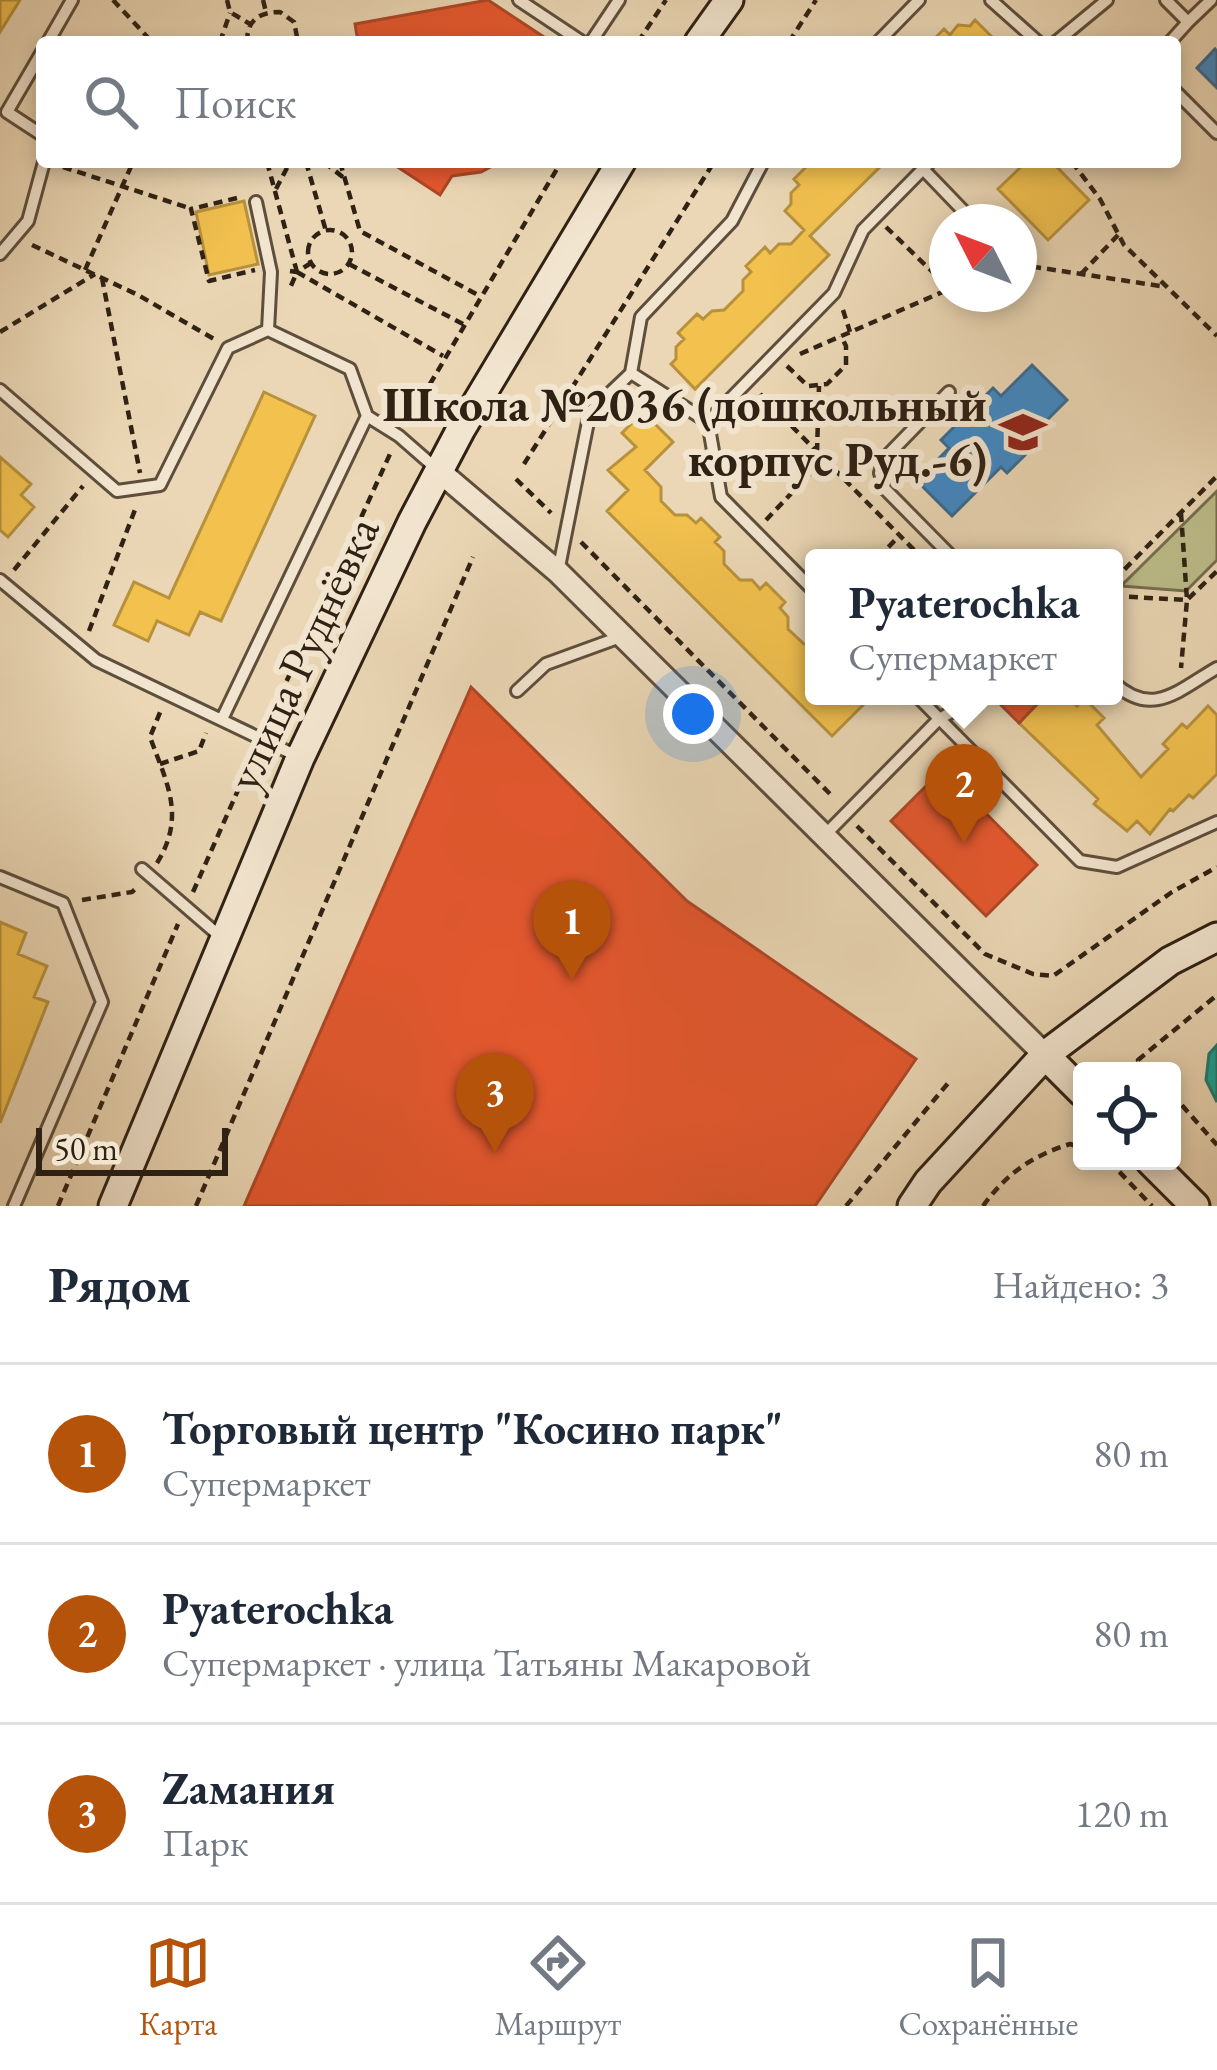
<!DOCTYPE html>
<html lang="ru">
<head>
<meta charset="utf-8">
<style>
  :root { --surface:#fff; --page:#f2f2f3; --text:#1f2937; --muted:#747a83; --line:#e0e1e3; --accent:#b45309 }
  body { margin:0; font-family:"EB Garamond",serif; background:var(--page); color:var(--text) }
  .controls { position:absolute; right:36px; bottom:36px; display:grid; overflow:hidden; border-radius:12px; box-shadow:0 6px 18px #0003 }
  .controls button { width:108px; height:108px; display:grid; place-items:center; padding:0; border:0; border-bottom:3px solid var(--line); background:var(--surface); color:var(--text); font:60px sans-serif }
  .compass { position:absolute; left:929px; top:204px; width:108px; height:108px; border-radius:50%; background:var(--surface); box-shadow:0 6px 18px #0003; rotate:312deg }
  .scale { position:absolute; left:36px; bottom:30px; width:192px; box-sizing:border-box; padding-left:12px; border:6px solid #2f2114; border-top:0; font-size:33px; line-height:42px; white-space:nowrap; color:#2f2114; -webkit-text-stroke:9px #f2e5cf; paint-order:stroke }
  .you { position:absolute; left:693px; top:714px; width:42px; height:42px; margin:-30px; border:9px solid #fff; border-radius:50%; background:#1a73e8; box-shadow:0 0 0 18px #1a73e833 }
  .badge { display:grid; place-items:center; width:78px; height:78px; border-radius:50%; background:var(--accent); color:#fff; font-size:39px; font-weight:700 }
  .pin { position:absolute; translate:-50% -99px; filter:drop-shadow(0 3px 6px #0008) }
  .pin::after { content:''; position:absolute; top:63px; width:42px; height:36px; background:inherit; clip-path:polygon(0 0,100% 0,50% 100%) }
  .popup { position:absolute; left:805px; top:549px; width:318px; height:156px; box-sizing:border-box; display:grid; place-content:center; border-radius:12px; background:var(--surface); filter:drop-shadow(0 3px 9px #0005); font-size:39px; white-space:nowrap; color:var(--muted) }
  .popup b { font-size:45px; color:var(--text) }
  .popup::after { content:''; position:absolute; left:50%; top:100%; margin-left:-24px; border:24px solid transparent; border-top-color:var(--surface) }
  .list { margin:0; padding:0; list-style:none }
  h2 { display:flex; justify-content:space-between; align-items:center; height:156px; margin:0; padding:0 48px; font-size:51px }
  h2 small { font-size:39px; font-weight:400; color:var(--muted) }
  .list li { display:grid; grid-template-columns:78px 1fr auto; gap:36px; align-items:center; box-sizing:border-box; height:180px; padding:0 48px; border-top:3px solid var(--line) }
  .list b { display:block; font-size:45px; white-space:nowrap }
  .list p { margin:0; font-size:39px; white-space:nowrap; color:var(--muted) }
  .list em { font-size:39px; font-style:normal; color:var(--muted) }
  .icon { flex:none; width:66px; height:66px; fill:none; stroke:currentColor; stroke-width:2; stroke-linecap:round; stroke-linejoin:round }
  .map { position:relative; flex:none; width:1217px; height:1206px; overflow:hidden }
  .search { position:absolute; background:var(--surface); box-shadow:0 6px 18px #0003; left:36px; right:36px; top:36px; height:132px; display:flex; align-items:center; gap:30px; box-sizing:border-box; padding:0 42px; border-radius:12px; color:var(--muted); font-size:45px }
  .sheet { height:696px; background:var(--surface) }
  nav { display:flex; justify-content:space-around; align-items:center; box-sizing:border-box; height:168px; border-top:3px solid var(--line); background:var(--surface); font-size:33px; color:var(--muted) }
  nav a { display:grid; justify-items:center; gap:6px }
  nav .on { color:var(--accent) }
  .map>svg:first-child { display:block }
  .green { fill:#bcbd8a; stroke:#766f4f; stroke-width:3 }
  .homes { fill:#f2c14e; stroke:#b8913d; stroke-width:3 }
  .shops { fill:#e4572e; stroke:#ae4726; stroke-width:3 }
  .schools { fill:#3f88c5; stroke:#3a6990; stroke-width:3 }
  .public { fill:#17a398; stroke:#1e7c70; stroke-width:3 }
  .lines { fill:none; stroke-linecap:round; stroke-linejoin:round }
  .lane-casing { stroke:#5e4e3c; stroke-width:16 }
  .street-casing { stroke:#5e4e3c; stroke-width:27 }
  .secondary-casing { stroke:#2f2114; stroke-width:33 }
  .path { stroke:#2f2114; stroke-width:4.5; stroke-dasharray:9 6; stroke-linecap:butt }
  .lane { stroke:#f2e5cf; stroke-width:10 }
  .street { stroke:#f2e5cf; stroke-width:21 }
  .secondary { stroke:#f2e5cf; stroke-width:27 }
  .labels { text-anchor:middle; stroke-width:12; stroke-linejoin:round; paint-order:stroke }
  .poi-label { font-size:48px; font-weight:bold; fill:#2f2114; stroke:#f2e5cf; text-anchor:end }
  .street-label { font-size:48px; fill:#2f2114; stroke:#f2e5cf }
</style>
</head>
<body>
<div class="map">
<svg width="1217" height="1206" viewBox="0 0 1217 1206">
  <rect width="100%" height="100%" fill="#ebd7b5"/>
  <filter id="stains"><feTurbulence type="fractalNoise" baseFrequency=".00167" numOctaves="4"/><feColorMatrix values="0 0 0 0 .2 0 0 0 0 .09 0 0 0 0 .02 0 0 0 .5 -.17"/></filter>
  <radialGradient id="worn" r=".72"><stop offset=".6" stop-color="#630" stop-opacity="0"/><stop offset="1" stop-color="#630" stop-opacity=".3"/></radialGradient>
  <path class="green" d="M1217 491V560L1186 591 1121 586Z"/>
  <path class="homes" d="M0 0H20L0 32Z
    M975 20 997 42H931L944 29 950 35 958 25 970 26Z
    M811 162 818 166 822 162H885L810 236 829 255 695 389 671 364 676 359V347L684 339 678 333 697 314 703 319 712 311 724 310 743 291V280L751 272 746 266 765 247 770 253 779 244H791L804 230 785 211 791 204V193L799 185 794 179Z
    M1026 162H1052L1089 200 1048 240 998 189Z
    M244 201 258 264 209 275 196 212Z
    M264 392 315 416 221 621 200 612 189 635 157 621 148 641 114 625 134 582 169 598Z
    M638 417H648L673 442 645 470 661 487V501L675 515H687L696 523 701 518 720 537 715 542 724 551V564L740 580H752L760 589 766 583 785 602 780 608 788 617V629L804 644 814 645V696H856L864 704 832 736 607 511 628 490 608 470 636 447 622 433Z
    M0 457 31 484 21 495 34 507 8 537 0 530Z
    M1045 696H1067L1077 706 1084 698 1104 718 1097 725 1141 777 1168 749 1163 744 1182 724 1187 728 1208 706 1217 715V774L1193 798 1189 795 1173 811 1170 809 1150 834 1137 821 1127 831 1094 804 1098 799 1019 723Z
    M0 922 26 933 18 954 47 966 34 997 48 1002 0 1123Z"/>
  <path class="shops" d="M488 0 544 37 541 42H358L355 24Z
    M390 162H500L481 172 452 176 440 195Z
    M471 687 687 901 916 1059 815 1206H244Z
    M998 696H1045L1019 723 995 699Z
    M955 782 1037 865 986 916 891 821 927 785 939 797Z"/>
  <path class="schools" d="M1215 49 1217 51V88L1197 68Z
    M1032 365 1067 400 1018 449 1025 455 1007 473 1001 467 952 516 917 481 949 448 941 440 993 388 1001 396Z"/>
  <path class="public" d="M1217 1045V1102L1206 1080 1209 1054Z"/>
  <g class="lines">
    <defs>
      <path id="lane" d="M519 0 582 42
        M991 0 1038 42
        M1166 0 1188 22 1170 42
        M1188 22 1211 0
        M48 42 72 0
        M591 42 619 0
        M878 42 919 0
        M1056 42 1107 0
        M42 52 7 112 42 135
        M1175 91 1217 133
        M923 169 974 222
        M256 202 271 272 268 330
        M0 254 28 221 44 162
        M631 373 708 422
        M0 390 117 491 160 485 228 348 268 330 350 369 367 416 399 436 439 471
        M949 392 884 459 880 473 885 489 953 558
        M558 572 590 412 631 373 641 317 732 221 763 162
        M0 580 96 660 299 757
        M814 591 721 497 708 422 834 293 863 230 930 162
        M1114 683C1153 719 1180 689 1217 668
        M517 691 546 664 623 636
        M917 696 1080 861 1117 867 1217 822
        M222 719 367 416
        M824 836 939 719 980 696
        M142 869 222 938
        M0 877 63 903 102 1002 14 1206"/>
      <path id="street" d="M439 471 558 572 1045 1055"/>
      <path id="secondary" d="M699 42 729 0
        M1045 1055 1082 1092
        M1150 1161 1195 1206
        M113 1206 300 758 412 522 461 429 621 162
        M912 1206 928 1182 1045 1055 1170 961 1217 937"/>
    </defs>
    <use href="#lane" class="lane-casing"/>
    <use href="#street" class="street-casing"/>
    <use href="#secondary" class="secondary-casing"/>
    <path class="path" d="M113 0 152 42
      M227 0 230 12 250 24
      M263 0 266 12
      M220 42 230 13
      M247 42C247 20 259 12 280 12L294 22 298 42
      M638 42 666 0
      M789 42 816 0
      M267 162 297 272 290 288
      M306 162 326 231
      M324 162 344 178
      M340 162 360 231 480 296
      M1072 162 1100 199 1124 245 1217 336
      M63 167 189 208
      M276 189 290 162
      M237 198 191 209 209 281 255 270
      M886 227 947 286
      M308 252a22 22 0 1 1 44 0a22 22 0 1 1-44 0Z
      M32 245 138 295 214 339
      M349 264 463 324
      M85 270 133 162
      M290 271 297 272 311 263
      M297 272 443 356
      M1081 274 1118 235
      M1019 275 1035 267 1160 286
      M102 278 140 473
      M843 310 850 332
      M0 332 95 274
      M800 354 947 290
      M787 366 808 386 827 384 846 365V346L841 336
      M760 394 922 558
      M407 423 561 162
      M817 452 819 386
      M524 464 714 162
      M516 479 551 513
      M1181 513 1187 600 1181 668
      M766 520 824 459
      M581 542 834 798
      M878 558 899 536
      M14 570 83 486
      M1114 580 1217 476
      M1114 596 1187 600 1217 571
      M89 631 136 507
      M268 722 390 454
      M160 764 199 751 206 733
      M857 826 985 954 1033 974 1053 976 1172 892 1217 867
      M157 863C186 816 167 784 150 737L161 710
      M193 892 254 754
      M82 900 132 892 139 886
      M1149 1071 1138 1060 1217 995
      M1172 1094 1217 1145
      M1109 1161 1152 1206
      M58 1206 178 924
      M196 1206 473 557
      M846 1206 949 1082
      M983 1206C1007 1173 1032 1156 1070 1144L1082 1148"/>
    <use href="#lane" class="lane"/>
    <use href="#street" class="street"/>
    <use href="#secondary" class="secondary"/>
  </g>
  <defs>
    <symbol id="school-bare" viewBox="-9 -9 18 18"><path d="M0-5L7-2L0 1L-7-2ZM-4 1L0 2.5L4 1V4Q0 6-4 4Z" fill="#8f2418" stroke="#f2e5cf" stroke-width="2.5" paint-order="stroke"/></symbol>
  </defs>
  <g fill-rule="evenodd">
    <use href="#school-bare" x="990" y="399" width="66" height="66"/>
  </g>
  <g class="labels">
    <g class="poi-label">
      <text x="987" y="421">Школа №2036 (дошкольный<tspan x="987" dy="55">корпус Руд.-6)</tspan></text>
    </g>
    <g class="street-label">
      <text transform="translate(302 653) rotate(-65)" y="17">улица Руднёвка</text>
    </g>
  </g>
  <rect width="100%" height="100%" filter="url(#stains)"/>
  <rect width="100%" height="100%" fill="url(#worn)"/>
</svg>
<div class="controls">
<button><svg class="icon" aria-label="locate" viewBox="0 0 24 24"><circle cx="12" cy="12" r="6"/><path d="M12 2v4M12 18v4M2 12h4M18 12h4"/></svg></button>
</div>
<svg class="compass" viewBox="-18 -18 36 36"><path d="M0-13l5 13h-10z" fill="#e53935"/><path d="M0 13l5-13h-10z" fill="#747a83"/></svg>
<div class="scale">50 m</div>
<div class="you"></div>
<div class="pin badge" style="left:572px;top:980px">1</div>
<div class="pin badge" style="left:964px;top:843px">2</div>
<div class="popup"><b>Pyaterochka</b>Супермаркет</div>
<div class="pin badge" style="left:495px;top:1152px">3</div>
<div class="search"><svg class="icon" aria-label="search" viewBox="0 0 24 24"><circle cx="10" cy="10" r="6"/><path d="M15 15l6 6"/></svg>Поиск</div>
</div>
<section class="sheet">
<h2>Рядом<small>Найдено: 3</small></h2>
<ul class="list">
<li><span class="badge">1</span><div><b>Торговый центр &quot;Косино парк&quot;</b><p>Супермаркет</p></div><em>80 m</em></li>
<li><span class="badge">2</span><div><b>Pyaterochka</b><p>Супермаркет · улица Татьяны Макаровой</p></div><em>80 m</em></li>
<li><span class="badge">3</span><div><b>Zамания</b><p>Парк</p></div><em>120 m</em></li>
</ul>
</section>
<nav>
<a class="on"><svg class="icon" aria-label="map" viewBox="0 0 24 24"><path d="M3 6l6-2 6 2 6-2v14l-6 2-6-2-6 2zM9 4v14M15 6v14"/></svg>Карта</a>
<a><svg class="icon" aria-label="directions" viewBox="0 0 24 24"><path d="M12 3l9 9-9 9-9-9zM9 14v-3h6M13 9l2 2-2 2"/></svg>Маршрут</a>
<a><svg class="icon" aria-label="saved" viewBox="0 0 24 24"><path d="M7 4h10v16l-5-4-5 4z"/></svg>Сохранённые</a>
</nav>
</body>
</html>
